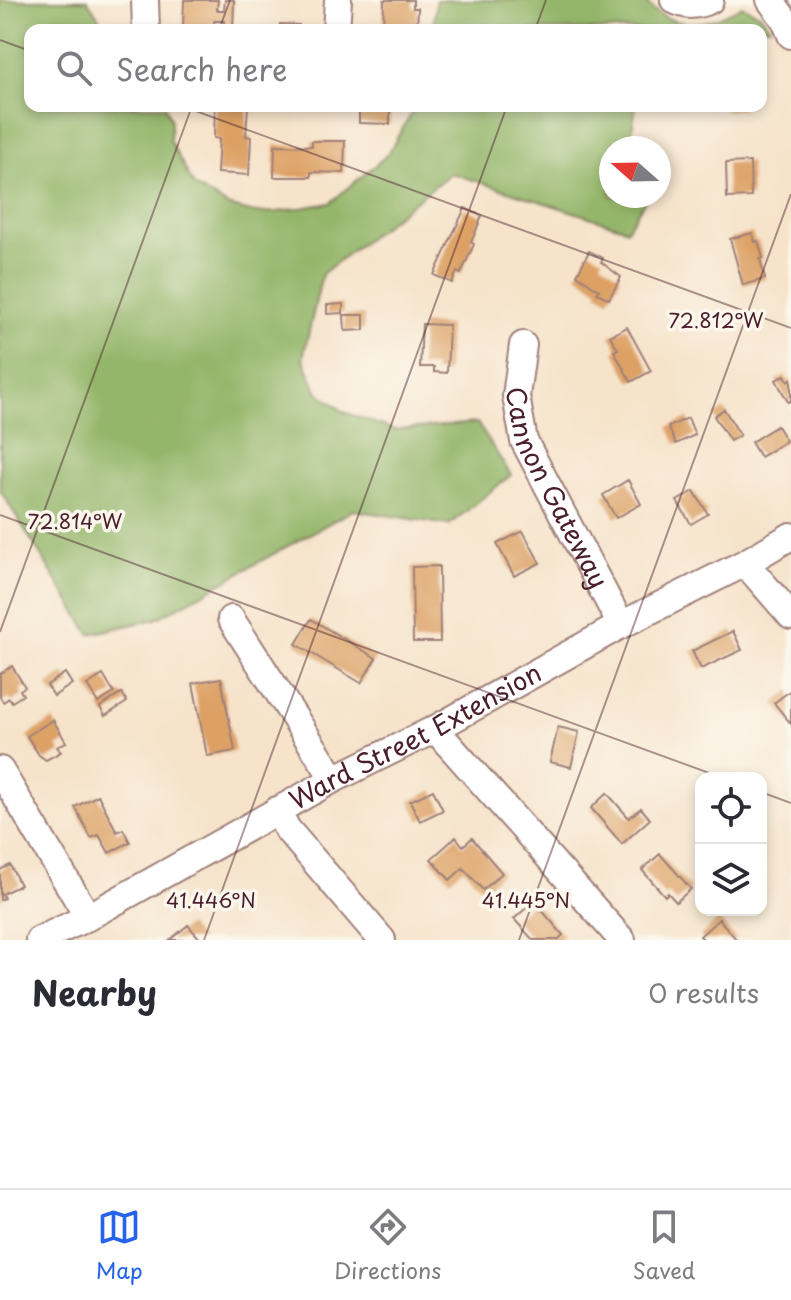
<!DOCTYPE html>
<html lang="en">
<head>
<meta charset="utf-8">
<style>
  :root { --surface:#fff; --page:#f7f7f7; --text:#2b2b33; --muted:#7c7c81; --line:#e1e1e2; --accent:#2563eb }
  body { margin:0; font-family:"Playpen Sans",sans-serif; background:var(--page); color:var(--text) }
  .controls { position:absolute; right:24px; bottom:24px; display:grid; overflow:hidden; border-radius:16px; box-shadow:0 4px 12px #0003 }
  .controls button { width:72px; height:72px; display:grid; place-items:center; padding:0; border:0; border-bottom:2px solid var(--line); background:var(--surface); color:var(--text); font:40px sans-serif }
  .compass { position:absolute; left:599px; top:136px; width:72px; height:72px; border-radius:50%; background:var(--surface); box-shadow:0 4px 12px #0003; rotate:290deg }
  .list { margin:0; padding:0; list-style:none }
  h2 { display:flex; justify-content:space-between; align-items:center; height:104px; margin:0; padding:0 32px; font-size:34px }
  h2 small { font-size:26px; font-weight:400; color:var(--muted) }
  .icon { flex:none; width:44px; height:44px; fill:none; stroke:currentColor; stroke-width:2; stroke-linecap:round; stroke-linejoin:round }
  .map { position:relative; flex:none; width:791px; height:940px; overflow:hidden }
  .search { position:absolute; background:var(--surface); box-shadow:0 4px 12px #0003; left:24px; right:24px; top:24px; height:88px; display:flex; align-items:center; gap:20px; box-sizing:border-box; padding:0 28px; border-radius:16px; color:var(--muted); font-size:30px }
  .sheet { height:248px; background:var(--surface) }
  nav { display:flex; justify-content:space-around; align-items:center; box-sizing:border-box; height:112px; border-top:2px solid var(--line); background:var(--surface); font-size:22px; color:var(--muted) }
  nav a { display:grid; justify-items:center; gap:4px }
  nav .on { color:var(--accent) }
  .map>svg:first-child { display:block }
  .forest { fill:#94b66a; stroke:#6f6a4a; stroke-width:2 }
  .building { fill:#dda165 }
  .lines { fill:none; stroke-linecap:round; stroke-linejoin:round }
  .minor-casing { stroke:#a0817a; stroke-width:30 }
  .minor { stroke:#fff; stroke-width:26 }
  .ticks { fill:none; stroke:#4a1f2b; stroke-width:2; stroke-opacity:0.45 }
  .labels { text-anchor:middle; stroke-width:7; stroke-linejoin:round; paint-order:stroke }
  .street-label { font-size:26px; fill:#4a1f2b; stroke:#fbf7ec }
  .ticks-label { font-size:20px; text-anchor:middle; fill:#4a1f2b; stroke:#fbf7ec; stroke-width:7; stroke-linejoin:round; paint-order:stroke }
</style>
</head>
<body>
<div class="map">
<svg width="791" height="940" viewBox="0 0 791 940">
  <rect width="100%" height="100%" fill="#fbf7ec"/>
  <filter id="ink" filterUnits="userSpaceOnUse"><feTurbulence type="fractalNoise" baseFrequency=".0125" numOctaves="2"/><feDisplacementMap in="SourceGraphic" scale="16" xChannelSelector="R" yChannelSelector="G"/><feConvolveMatrix kernelMatrix="1 2 1 2 8 2 1 2 1" color-interpolation-filters="sRGB"/></filter>
  <filter id="wash" filterUnits="userSpaceOnUse"><feTurbulence type="fractalNoise" baseFrequency=".006" numOctaves="4" result="noise"/><feDisplacementMap in="SourceGraphic" scale="32" xChannelSelector="R" yChannelSelector="G"/><feGaussianBlur stdDeviation="1.8" result="paint"/><feColorMatrix in="noise" values="0 0 0 0 0 0 0 0 0 0 0 0 0 0 0 0 0 1.4 0 .05"/><feComposite in="paint" operator="in"/></filter>
  <g filter="url(#wash)">
    <rect width="100%" height="100%" fill="#f6e3ca"/>
    <path class="forest" d="M0 0H87L107 30H30V106H165L171 120 170 141 194 186 228 206 255 213 277 212 330 203 387 155 416 106H636L629 148H611V196H648L627 229 451 173 322 274 303 358 317 391 344 412 395 430 477 423 511 475 449 525 353 510 156 619 90 634 0 490Z
      M436 0H643C674 33 706 27 742 6L760 14 770 27 721 24 699 30H433Z"/>
    <g id="blocks">
      <path class="building" d="M184 0H218L217 10H224L225 0H234L233 30H224V21H214L215 30H183Z
        M384 0H413V8H418L417 30H383Z
        M280 24 299 25V30H280Z
        M215 106H248L246 136 251 137 249 175 217 173 219 139 214 138Z
        M359 106H390V124L359 123Z
        M723 106H745V109L724 111Z
        M312 141H345L344 173 311 172V177H274L275 145 312 146Z
        M750 162 751 197 727 198 726 163Z
        M465 208 482 216 471 242 474 244 461 274 457 272 452 283 434 275Z
        M752 233 755 242 758 241 763 258 760 259 765 279 743 285 730 239Z
        M589 251 603 258 601 262 621 277 609 299 597 293 599 290 577 275Z
        M343 304V313L327 314V305Z
        M344 315H364V330L345 331Z
        M422 324 449 325 447 373 434 372V367H420Z
        M627 327 651 371 631 382 614 351 618 349 610 336Z
        M785 375 788 381 791 379V401L788 402 776 380Z
        M724 409 740 435 730 441 714 416Z
        M688 418 695 435 676 444 668 427Z
        M777 426 786 441 760 457 751 442Z
        M628 480 641 504 616 518 603 495Z
        M694 491 708 514 691 524 677 501Z
        M523 531 540 563 514 576 497 544Z
        M439 566 440 642H413L412 567Z
        M311 619 376 658 361 683 296 644Z
        M733 631 742 650 701 669 692 651Z
        M12 666 25 687 20 690 23 695 12 702 9 698 3 702 0 697V674Z
        M65 673 72 684 54 696 47 685Z
        M103 675 114 693 98 703 87 685Z
        M221 678 235 751 207 756 193 683Z
        M791 690V724L774 703Z
        M122 693 127 702 105 716 100 707Z
        M53 720 66 742 57 747 61 752 46 760 39 755 27 736Z
        M558 727 579 732 571 767 550 762Z
        M433 790 443 810 420 821 410 801Z
        M607 793 629 818 641 808 650 819 622 844 591 808Z
        M98 795 117 832 123 829 130 842 109 853 99 835 91 838 75 807Z
        M456 837 463 846 472 838 502 873 483 890 463 868 450 880 431 859Z
        M660 854 691 889 676 902 668 893 665 896 642 870Z
        M10 865 20 885 2 894 4 898 0 900V870Z
        M534 901 563 935 558 940H533L514 919Z
        M719 919 737 940H704L700 936Z
        M188 925 201 940H170Z"/>
    </g>
  </g>
  <g filter="url(#ink)">
    <use href="#blocks" fill-opacity="0" stroke="#a0817a" stroke-width="2"/>
    <g class="lines">
      <defs>
        <g id="minor">
          <path d="M145 0 146 30"/>
          <path d="M674 0C687 7 697 6 710 0"/>
          <path d="M770 0 785 20 791 35"/>
          <path d="M336 30 338 0"/>
          <path id="s1" d="M523 345 516 396 524 441 621 625"/>
          <path d="M745 563 791 616"/>
          <path d="M231 619 334 779"/>
          <path d="M435 729 622 940"/>
          <path d="M0 770 88 917"/>
          <path d="M277 810 287 829 382 940"/>
          <path id="s2" d="M39 940 88 917 334 779 435 729 621 625 745 563 791 536"/>
        </g>
      </defs>
      <use href="#minor" class="minor-casing"/>
      <use href="#minor" class="minor"/>
    </g>
  </g>
  <path class="ticks" d="M219 30 230 0M535 30 546 0M0 40 30 51M182 106 791 328M0 515 723 778M0 632 192 106M761 792 791 803M204 940 507 106M519 940 791 194"/>
  <g class="labels">
    <g class="street-label">
      <text dy="9" stroke="none"><textPath href="#s1" startOffset="152">Cannon Gateway</textPath></text>
      <text dy="9" stroke="none"><textPath href="#s2" startOffset="428">Ward Street Extension</textPath></text>
    </g>
  </g>
  <g class="ticks-label">
    <text x="716" y="328">72.812°W</text>
    <text x="75" y="529">72.814°W</text>
    <text x="211" y="908">41.446°N</text>
    <text x="526" y="908">41.445°N</text>
  </g>
</svg>
<div class="controls">
<button><svg class="icon" aria-label="locate" viewBox="0 0 24 24"><circle cx="12" cy="12" r="6"/><path d="M12 2v4M12 18v4M2 12h4M18 12h4"/></svg></button>
<button><svg class="icon" aria-label="layers" viewBox="0 0 24 24"><path d="M12 4l9 5-9 5-9-5zM3 14l9 5 9-5"/></svg></button>
</div>
<svg class="compass" viewBox="-18 -18 36 36"><path d="M0-13l5 13h-10z" fill="#e53935"/><path d="M0 13l5-13h-10z" fill="#7c7c81"/></svg>
<div class="search"><svg class="icon" aria-label="search" viewBox="0 0 24 24"><circle cx="10" cy="10" r="6"/><path d="M15 15l6 6"/></svg>Search here</div>
</div>
<section class="sheet">
<h2>Nearby<small>0 results</small></h2>
<ul class="list">
</ul>
</section>
<nav>
<a class="on"><svg class="icon" aria-label="map" viewBox="0 0 24 24"><path d="M3 6l6-2 6 2 6-2v14l-6 2-6-2-6 2zM9 4v14M15 6v14"/></svg>Map</a>
<a><svg class="icon" aria-label="directions" viewBox="0 0 24 24"><path d="M12 3l9 9-9 9-9-9zM9 14v-3h6M13 9l2 2-2 2"/></svg>Directions</a>
<a><svg class="icon" aria-label="saved" viewBox="0 0 24 24"><path d="M7 4h10v16l-5-4-5 4z"/></svg>Saved</a>
</nav>
</body>
</html>
